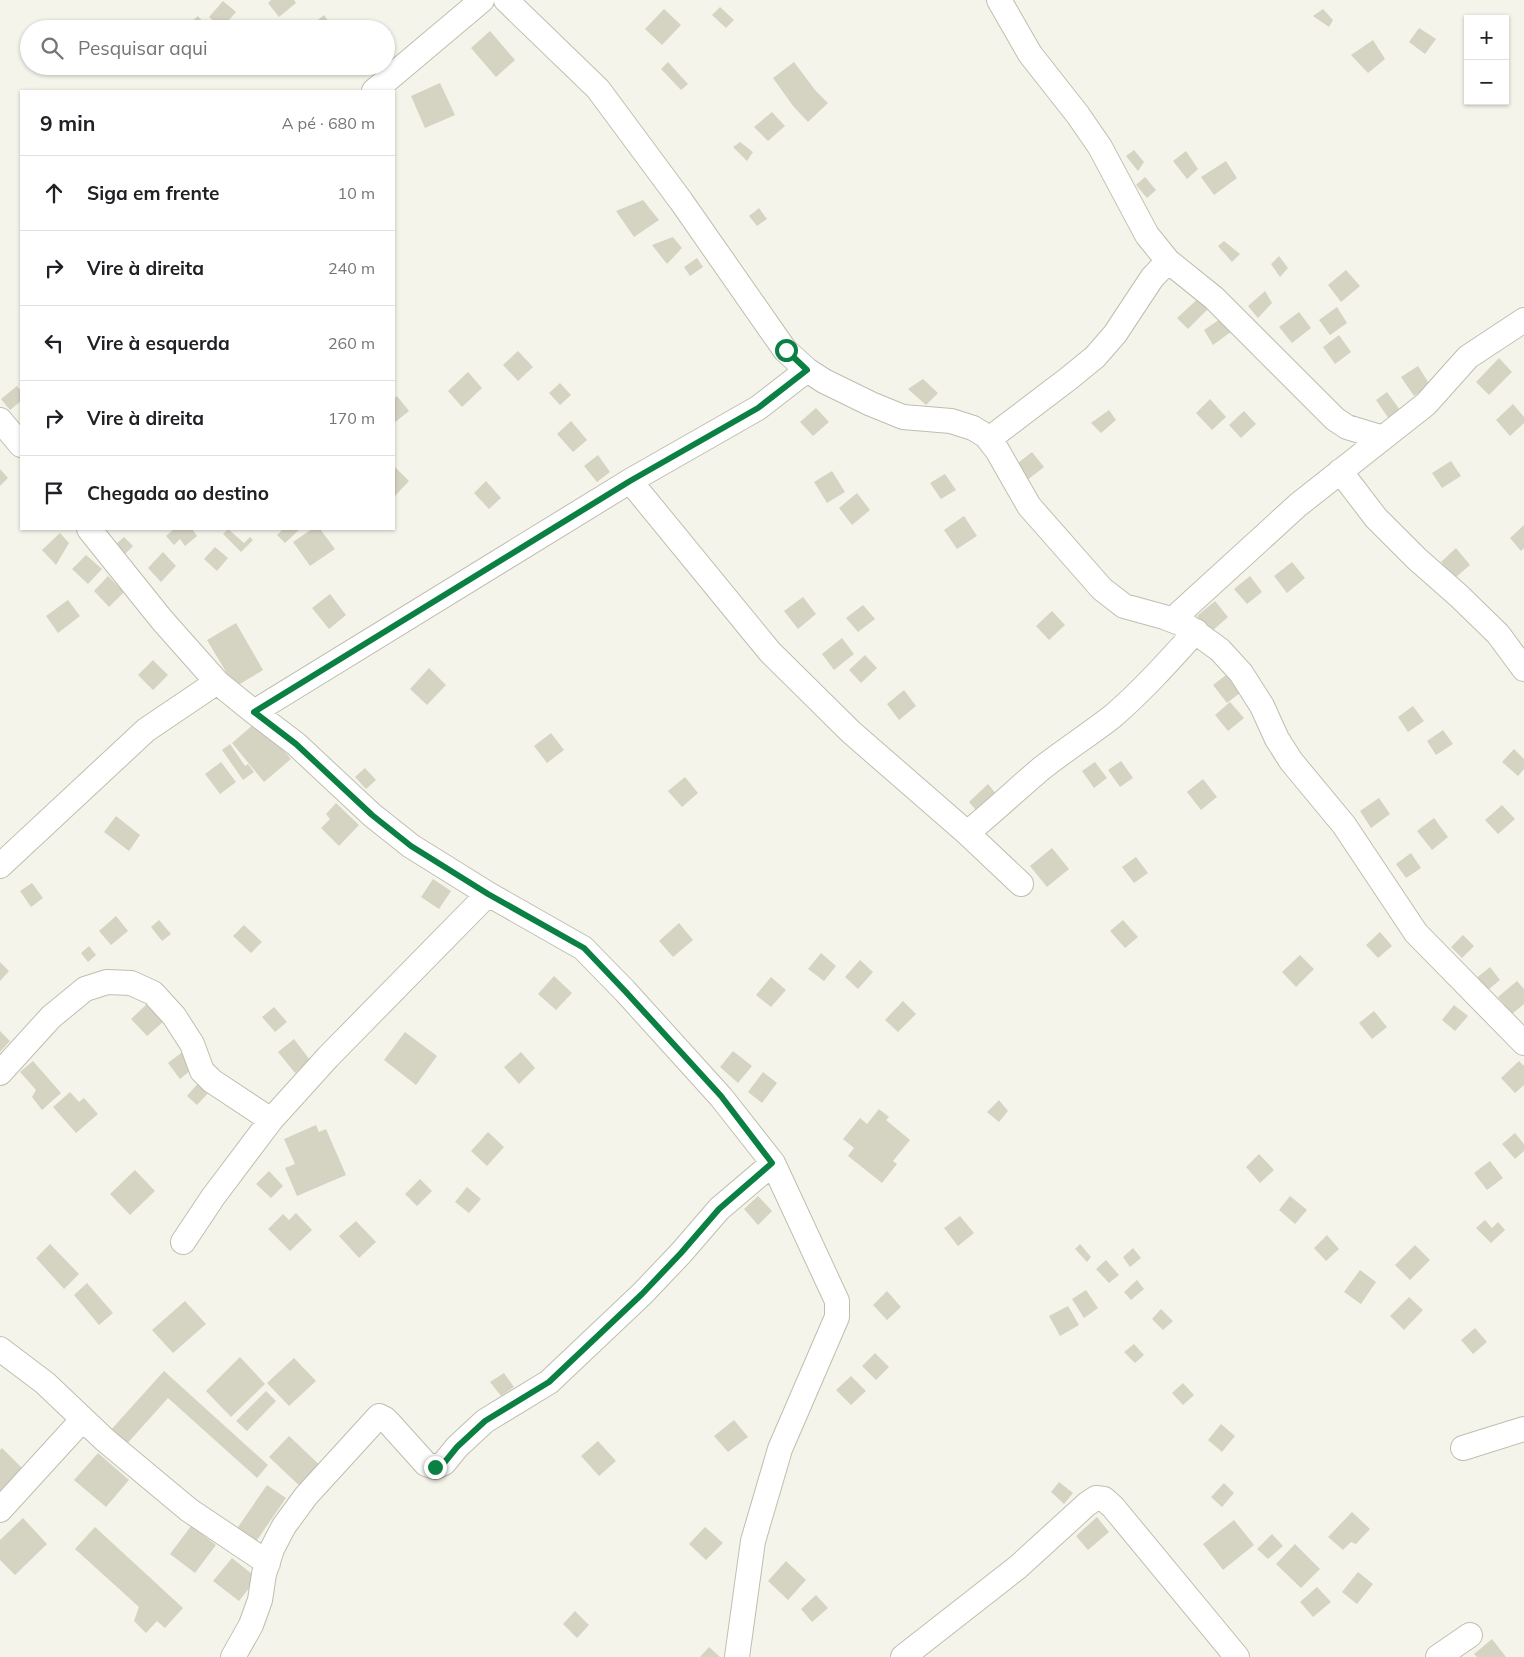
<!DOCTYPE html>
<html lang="pt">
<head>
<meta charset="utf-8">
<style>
  :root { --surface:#fff; --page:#f2f2f2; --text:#202124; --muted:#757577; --line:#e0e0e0 }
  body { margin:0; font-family:Mulish,sans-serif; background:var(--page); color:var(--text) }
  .controls { position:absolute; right:15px; top:15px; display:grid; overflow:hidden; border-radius:0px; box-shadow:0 1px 4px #0004 }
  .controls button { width:45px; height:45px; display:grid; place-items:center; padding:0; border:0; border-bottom:1px solid var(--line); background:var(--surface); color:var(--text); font:25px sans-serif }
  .stop { position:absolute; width:15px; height:15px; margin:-11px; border:4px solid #0b8043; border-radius:50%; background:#fff }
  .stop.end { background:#0b8043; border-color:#fff; box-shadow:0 1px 5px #0008 }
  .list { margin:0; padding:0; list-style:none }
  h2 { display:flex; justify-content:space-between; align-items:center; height:65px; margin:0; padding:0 20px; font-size:21px }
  h2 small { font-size:16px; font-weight:400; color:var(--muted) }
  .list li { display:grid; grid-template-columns:32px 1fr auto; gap:15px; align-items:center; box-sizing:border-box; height:75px; padding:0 20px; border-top:1px solid var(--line) }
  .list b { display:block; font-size:19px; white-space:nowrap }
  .list em { font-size:16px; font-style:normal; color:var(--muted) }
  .icon { flex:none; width:28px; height:28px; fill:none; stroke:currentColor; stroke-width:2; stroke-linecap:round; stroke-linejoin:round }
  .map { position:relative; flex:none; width:1524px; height:1657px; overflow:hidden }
  .search { position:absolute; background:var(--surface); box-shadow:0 1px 4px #0004; left:20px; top:20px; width:375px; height:55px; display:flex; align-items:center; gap:12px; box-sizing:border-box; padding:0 18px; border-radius:28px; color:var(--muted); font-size:19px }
  .panel { position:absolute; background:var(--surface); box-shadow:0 1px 4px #0004; left:20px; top:90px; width:375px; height:440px; border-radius:0px }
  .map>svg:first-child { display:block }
  .building { fill:#d5d3c1 }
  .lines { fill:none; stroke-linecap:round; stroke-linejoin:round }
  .minor-casing { stroke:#bfbeae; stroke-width:26 }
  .minor { stroke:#fff; stroke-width:24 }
  .route { stroke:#0b8043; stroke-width:6 }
</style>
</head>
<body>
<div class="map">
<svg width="1524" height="1657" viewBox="0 0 1524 1657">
  <rect width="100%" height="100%" fill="#f4f4eb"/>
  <path class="building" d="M271 0H294L296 3 279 17 268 3Z
    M223 1 236 12 222 28 209 17Z
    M720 7 734 20 726 28 712 15Z
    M664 9 681 25 662 45 645 29Z
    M1323 9 1333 20 1329 27 1313 16Z
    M324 15 334 29H307Z
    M198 16 209 29H183Z
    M1419 28 1436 39 1425 54 1409 42Z
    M490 31 515 60 496 77 471 48Z
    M1373 40 1385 59 1368 73 1351 55Z
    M668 62 688 84 681 90 661 69Z
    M794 62 815 90 828 103 808 122 793 106 773 78Z
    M440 83 455 115 425 128 411 96Z
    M772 112 785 126 768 141 754 127Z
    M740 142 753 152 747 161 733 147Z
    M1134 150 1144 162 1138 171 1126 156Z
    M1186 151 1198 169 1187 179 1173 161Z
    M1226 161 1237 178 1214 195 1201 177Z
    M1145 177 1156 190 1147 198 1136 185Z
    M643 200 659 220 634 237 616 211Z
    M759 208 767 219 757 226 749 216Z
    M673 237 682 248 667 264 652 245Z
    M1224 241 1240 254 1232 262 1218 246Z
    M1279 256 1288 268 1280 277 1271 264Z
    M697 258 703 267 690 276 684 267Z
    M1346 270 1360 286 1341 302 1328 285Z
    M1265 291 1272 303 1258 318 1248 306Z
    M1202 295 1211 306 1188 329 1177 318Z
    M1337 307 1347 323 1330 335 1319 320Z
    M1299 312 1311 328 1292 343 1279 327Z
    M1223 317 1232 331 1213 345 1204 330Z
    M1339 335 1351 352 1335 364 1323 347Z
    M518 351 533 367 518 381 503 365Z
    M1499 358 1512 372 1489 395 1476 382Z
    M1418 366 1430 385 1414 396 1401 377Z
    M468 372 482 388 462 407 448 391Z
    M923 379 938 393 926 405 908 389Z
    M560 383 571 395 560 405 549 393Z
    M17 386 21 391V401L10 410 1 399Z
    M1387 392 1400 410 1389 419 1376 400Z
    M397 396 409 411 394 423V399Z
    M1210 399 1226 417 1212 430 1196 413Z
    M1513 404 1524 417V423L1510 436 1496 420Z
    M816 408 829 422 813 436 800 422Z
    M1109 410 1116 420 1101 433 1091 423Z
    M1244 411 1256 424 1241 438 1229 425Z
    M571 421 587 440 573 452 557 434Z
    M1032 452 1044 467 1026 481 1014 466Z
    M598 455 610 472 597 482 584 466Z
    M1451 461 1461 476 1442 488 1432 473Z
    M394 466 409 481 394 497Z
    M0 469 8 478 0 486Z
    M832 471 845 492 827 503 814 482Z
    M945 474 956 490 941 499 930 483Z
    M486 481 501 498 489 509 474 493Z
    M857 493 870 510 852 525 839 508Z
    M964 516 977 536 957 549 944 530Z
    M1524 525V548L1521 551 1510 538Z
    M174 529H192L197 536 185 546 180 539 174 545 166 536Z
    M228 529 244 543 250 537 253 540 241 552 223 534Z
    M283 529H300L285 543 277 535Z
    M312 529H320L335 549 310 566 293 542Z
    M60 533 69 543 56 565 42 550Z
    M124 537 133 546 124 555 115 545Z
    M215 547 228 558 217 571 204 559Z
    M1456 548 1470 565 1455 578 1441 562Z
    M163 552 176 566 161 582 148 568Z
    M86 555 102 569 88 584 72 569Z
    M1292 562 1305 578 1287 593 1274 576Z
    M108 576 124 592 109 607 94 591Z
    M1250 576 1262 592 1247 604 1234 589Z
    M330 594 346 615 329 629 312 608Z
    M803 597 816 614 798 629 784 611Z
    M68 600 80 616 58 633 46 616Z
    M1215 601 1228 617 1211 632 1197 616Z
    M863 605 875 619 858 632 846 618Z
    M1052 611 1065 625 1049 640 1036 626Z
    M236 623 263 670 235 687 207 640Z
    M842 638 854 654 834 670 822 654Z
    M865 655 877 668 861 683 849 670Z
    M153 660 168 675 153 690 138 675Z
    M429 668 446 685 427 705 410 689Z
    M1226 675 1240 693 1227 703 1213 685Z
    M904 690 916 706 899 720 887 704Z
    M1230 702 1244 718 1228 731 1215 715Z
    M1413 706 1424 721 1408 732 1398 717Z
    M254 724 268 732 291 759 264 782 232 743Z
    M1443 730 1453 744 1436 755 1427 741Z
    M551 733 564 750 547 763 534 746Z
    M230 744 245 766 248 764 254 772 243 780 222 750Z
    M1514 749 1524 759V769L1518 776 1502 762Z
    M1121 761 1133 778 1120 787 1108 770Z
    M221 762 236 782 220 794 205 774Z
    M1095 762 1107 778 1094 788 1082 771Z
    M365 768 376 780 366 789 355 777Z
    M685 777 698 793 682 807 668 791Z
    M1203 779 1217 797 1201 810 1187 792Z
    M988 784 1002 801 983 818 969 802Z
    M1379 798 1390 814 1371 828 1360 811Z
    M336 803 359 825 339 846 321 828 330 819 326 814Z
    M1502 805 1515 819 1498 834 1485 820Z
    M116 816 140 835 129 851 104 832Z
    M1434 818 1448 837 1432 850 1417 831Z
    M1052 848 1069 869 1047 887 1030 866Z
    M1411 853 1421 868 1406 878 1396 864Z
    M1136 857 1148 873 1134 883 1122 867Z
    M433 879 451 891 439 909 421 897Z
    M32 883 43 898 31 907 20 891Z
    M116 916 128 931 111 945 99 931Z
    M159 920 171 934 162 941 151 927Z
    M1123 920 1138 937 1125 948 1110 931Z
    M679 923 693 940 673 957 659 941Z
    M244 925 262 942 251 953 233 936Z
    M1380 932 1392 946 1378 958 1366 945Z
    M1463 935 1474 946 1462 958 1451 947Z
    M89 946 96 955 88 962 81 953Z
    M821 953 836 966 824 981 808 969Z
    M1300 955 1314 969 1296 987 1282 972Z
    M860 960 873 972 858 989 845 977Z
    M0 962 9 971 0 981Z
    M1490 967 1500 980 1484 993 1474 980Z
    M554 976 572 993 556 1010 538 994Z
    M771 977 786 990 771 1007 756 995Z
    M1517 981 1524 989V1004L1512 1014 1498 997Z
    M903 1001 916 1014 898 1032 885 1020Z
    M147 1004 163 1022 147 1036 131 1019Z
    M1454 1005 1468 1016 1455 1031 1442 1020Z
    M274 1007 287 1022 275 1032 262 1017Z
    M1374 1011 1387 1027 1372 1039 1359 1023Z
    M0 1031 10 1041 0 1052Z
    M405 1032 437 1056 416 1085 384 1060Z
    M294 1039 310 1060 295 1073 278 1052Z
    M185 1050 197 1065 180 1079 168 1063Z
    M733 1051 752 1066 738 1083 720 1067Z
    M521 1052 535 1068 519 1084 504 1067Z
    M33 1061 61 1093 42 1110 32 1097 36 1090 20 1072Z
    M1519 1061 1524 1066V1085L1515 1093 1501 1078Z
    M763 1072 777 1083 762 1103 748 1092Z
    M200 1081 210 1091 197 1105 187 1096Z
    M70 1092 79 1102 84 1098 98 1114 76 1133 53 1107Z
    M999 1100 1008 1111 999 1122 987 1112Z
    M879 1109 889 1117 886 1120 910 1140 893 1161 897 1164 882 1183 848 1156 854 1148 843 1139 860 1118 867 1124Z
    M316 1125 319 1132 326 1129 346 1175 297 1196 285 1168 295 1164 284 1139Z
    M488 1132 504 1147 487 1166 471 1151Z
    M1515 1133 1524 1144V1151L1515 1159 1502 1144Z
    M1259 1154 1274 1170 1260 1183 1246 1167Z
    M1490 1161 1503 1178 1487 1190 1474 1173Z
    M135 1170 155 1191 130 1215 110 1194Z
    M269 1171 283 1186 271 1198 256 1184Z
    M420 1179 432 1191 417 1206 405 1194Z
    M467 1187 481 1199 469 1213 455 1202Z
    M758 1196 772 1211 758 1225 744 1209Z
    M1290 1196 1307 1210 1295 1224 1279 1210Z
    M296 1213 312 1230 290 1251 268 1229 283 1214 289 1220Z
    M960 1216 974 1233 958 1246 944 1228Z
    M1485 1220 1492 1228 1498 1222 1505 1230 1491 1243 1476 1228Z
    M356 1221 376 1242 359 1258 339 1236Z
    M1327 1235 1339 1249 1326 1261 1314 1248Z
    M50 1244 79 1274 64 1289 36 1258Z
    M1080 1244 1091 1257 1087 1262 1075 1249Z
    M1415 1245 1430 1260 1410 1280 1395 1265Z
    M1133 1248 1141 1258 1130 1267 1123 1257Z
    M1106 1260 1119 1275 1109 1283 1096 1269Z
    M1360 1270 1376 1282 1361 1304 1344 1292Z
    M1137 1280 1144 1289 1131 1300 1124 1292Z
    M87 1283 113 1313 99 1325 74 1295Z
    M1086 1290 1098 1308 1084 1318 1072 1299Z
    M887 1291 901 1307 887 1320 873 1305Z
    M1409 1297 1423 1310 1404 1330 1390 1316Z
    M185 1301 206 1324 173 1353 152 1330Z
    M1068 1306 1079 1325 1060 1336 1049 1316Z
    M1161 1309 1173 1321 1163 1330 1152 1319Z
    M1475 1328 1487 1342 1473 1354 1461 1340Z
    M1134 1344 1144 1355 1135 1363 1124 1352Z
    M875 1353 889 1367 876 1380 862 1366Z
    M240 1357 265 1384 231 1417 206 1391Z
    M294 1358 316 1381 289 1406 267 1383Z
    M164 1371 268 1465 257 1478 168 1398 125 1446 109 1432Z
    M504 1373 514 1387 501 1396 490 1382Z
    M851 1376 866 1391 851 1405 836 1390Z
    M1183 1383 1194 1395 1183 1405 1172 1393Z
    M266 1391 276 1401 247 1431 236 1421Z
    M734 1420 748 1437 728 1452 714 1436Z
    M1221 1424 1235 1436 1222 1452 1208 1440Z
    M289 1436 325 1470 305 1491 269 1457Z
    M598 1441 616 1461 599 1476 581 1456Z
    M2 1448 29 1475 0 1504V1450Z
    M98 1453 129 1480 106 1507 74 1480Z
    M1059 1482 1073 1493 1064 1504 1051 1492Z
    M1224 1483 1234 1493 1222 1507 1211 1497Z
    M267 1485 286 1498 255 1543 236 1530Z
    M1352 1512 1370 1529 1356 1544 1351 1542 1343 1550 1328 1537Z
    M1097 1517 1109 1532 1088 1550 1076 1536Z
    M23 1518 47 1544 15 1575 0 1560V1540Z
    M1234 1520 1254 1545 1223 1570 1203 1544Z
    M191 1526 216 1545 195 1573 170 1554Z
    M95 1527 183 1608 165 1628 157 1621 146 1633 134 1621 139 1607 75 1549Z
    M705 1527 723 1543 706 1560 689 1544Z
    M1272 1534 1283 1546 1268 1559 1257 1549Z
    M1295 1544 1320 1569 1301 1588 1276 1564Z
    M232 1558 257 1578 239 1601 213 1581Z
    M786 1561 806 1580 788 1600 768 1581Z
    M1358 1572 1373 1584 1357 1604 1342 1592Z
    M1317 1587 1331 1602 1313 1617 1300 1602Z
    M816 1595 828 1608 812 1622 801 1609Z
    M575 1611 589 1625 577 1638 563 1624Z
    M1492 1639 1506 1657H1477L1474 1654Z
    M709 1647 720 1657H700Z"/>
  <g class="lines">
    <defs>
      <path id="minor" d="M999 0 1030 54 1078 115 1100 147 1147 235 1168 261 1214 298 1335 419 1347 427 1383 438
        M374 91 482 0
        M807 370 824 381 871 404 903 417 951 421 973 428 986 436 997 450 1029 506 1102 589 1124 606 1164 617 1187 626 1220 650 1241 673 1262 706 1277 739 1291 761 1344 825 1416 933 1524 1043
        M0 420 21 445
        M989 439 1068 379 1095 357 1115 334 1152 278 1168 261
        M1340 471 1376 518 1417 559 1459 596 1498 634 1524 669
        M630 481 770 652 851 732 967 833 1021 884
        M89 529 162 620 217 682 254 712 630 481 758 408 807 370 785 350 681 201 598 89 506 0
        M1172 620 1298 505 1426 404 1468 357 1524 320
        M254 712 296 744 372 815 411 846 488 894 583 948 625 991 721 1097 773 1163 837 1301V1317L780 1449 753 1541 737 1657
        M967 833C993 812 1017 789 1042 768 1065 750 1090 734 1113 716 1143 690 1169 661 1196 631
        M0 866 146 730 217 682
        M0 1073 51 1017 85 989 107 982 131 983 153 993 174 1016 192 1044 202 1071 212 1081 271 1120
        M183 1242 213 1197 271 1120 328 1057 488 894
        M0 1349 45 1383 105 1440 189 1510 268 1563
        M1463 1448 1524 1429
        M0 1510 83 1419
        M233 1657 251 1625 260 1600 264 1574 272 1549 284 1526 306 1496 379 1416 385 1419 390 1424 426 1464 435 1467 444 1463 457 1447 485 1421 549 1382 642 1294 681 1253 719 1209 773 1163
        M903 1657 1018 1567 1087 1504 1096 1498 1104 1499 1113 1507 1237 1657
        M1438 1657 1470 1635"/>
    </defs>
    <use href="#minor" class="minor-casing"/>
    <use href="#minor" class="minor"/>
  </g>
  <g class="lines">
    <path class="route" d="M435 1467 444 1463 457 1447 485 1421 549 1382 642 1294 681 1253 719 1209 772 1163 721 1096 625 991 584 948 488 894 411 846 372 815 296 744 254 712 630 481 758 408 807 370 786 350"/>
  </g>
</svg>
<div class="controls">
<button>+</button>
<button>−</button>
</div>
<div class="stop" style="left:786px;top:350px"></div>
<div class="stop end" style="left:435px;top:1467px"></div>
<div class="search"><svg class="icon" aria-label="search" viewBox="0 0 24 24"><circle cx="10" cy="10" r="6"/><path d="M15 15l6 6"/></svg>Pesquisar aqui</div>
<section class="panel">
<h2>9 min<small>A pé · 680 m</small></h2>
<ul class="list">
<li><svg class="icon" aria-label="ahead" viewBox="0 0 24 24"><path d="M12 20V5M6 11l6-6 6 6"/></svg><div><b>Siga em frente</b></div><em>10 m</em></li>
<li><svg class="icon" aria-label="right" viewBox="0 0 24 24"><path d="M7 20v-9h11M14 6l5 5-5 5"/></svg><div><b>Vire à direita</b></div><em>240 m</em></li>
<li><svg class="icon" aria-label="left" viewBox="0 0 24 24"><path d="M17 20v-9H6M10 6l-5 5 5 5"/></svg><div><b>Vire à esquerda</b></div><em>260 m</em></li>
<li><svg class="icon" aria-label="right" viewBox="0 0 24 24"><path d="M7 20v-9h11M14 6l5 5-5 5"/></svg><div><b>Vire à direita</b></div><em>170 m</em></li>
<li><svg class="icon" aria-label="arrive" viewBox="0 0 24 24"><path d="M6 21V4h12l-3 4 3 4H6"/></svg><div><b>Chegada ao destino</b></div></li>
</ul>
</section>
</div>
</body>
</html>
